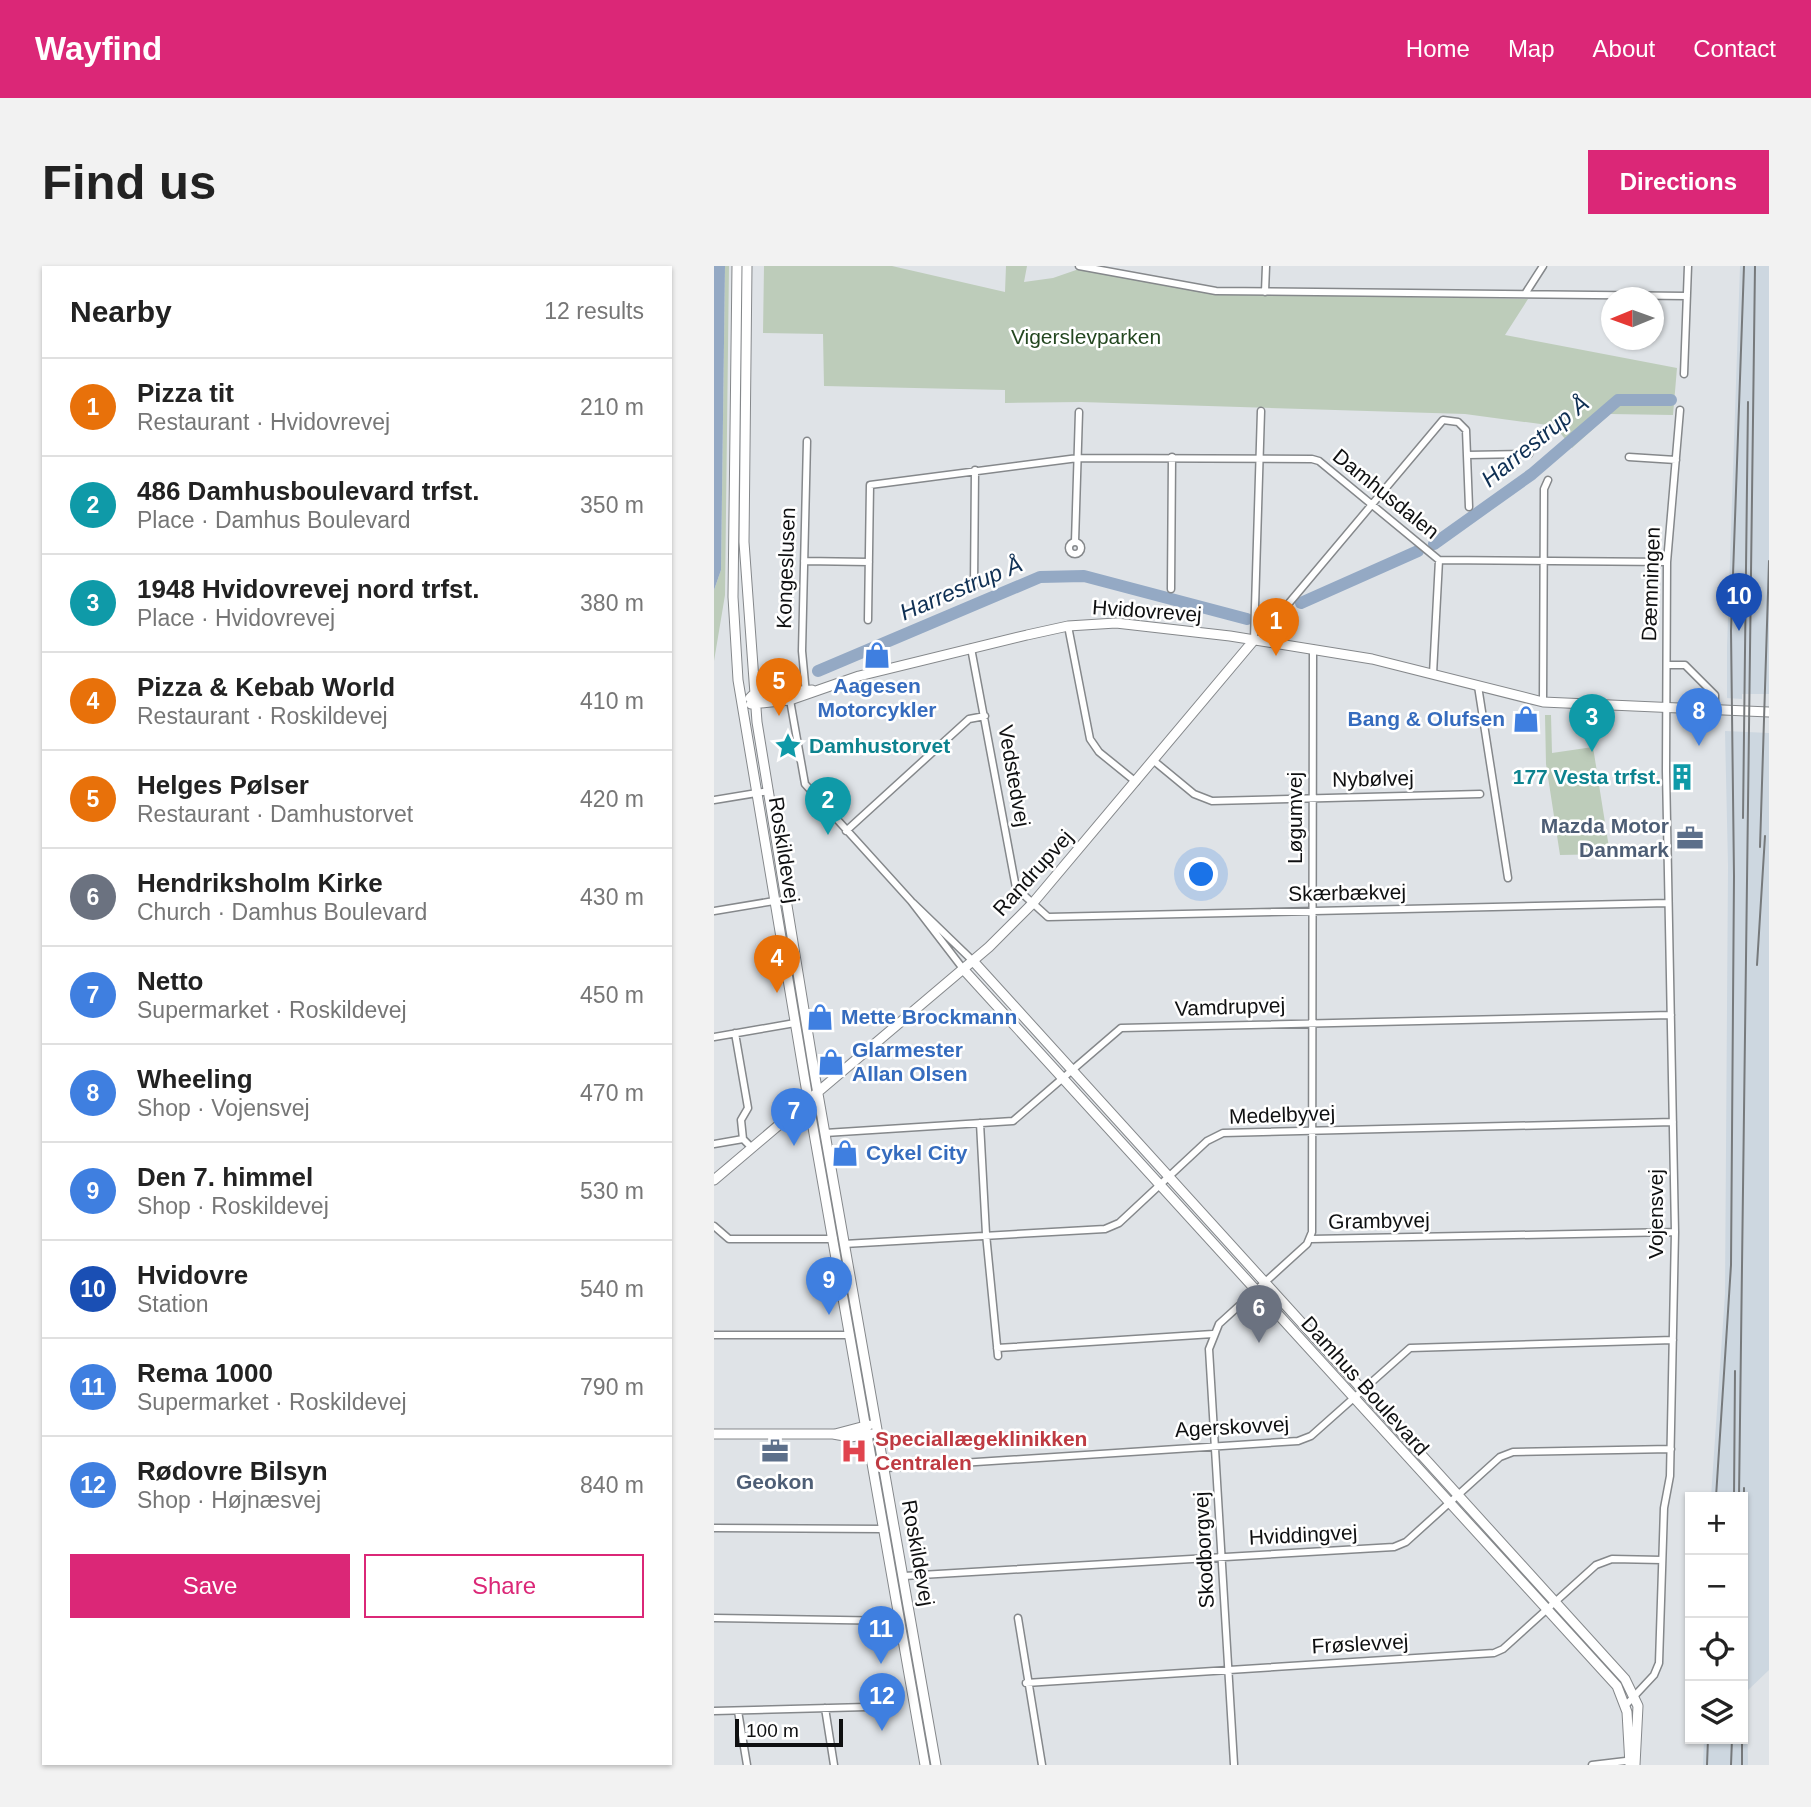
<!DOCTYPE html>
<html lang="en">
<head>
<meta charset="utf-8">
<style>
  :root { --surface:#fff; --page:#f2f2f2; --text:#222; --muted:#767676; --line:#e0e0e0; --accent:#db2777 }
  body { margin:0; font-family:Arial,sans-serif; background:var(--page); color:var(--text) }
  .controls { position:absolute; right:21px; bottom:21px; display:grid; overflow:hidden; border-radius:0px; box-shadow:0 2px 5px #0004 }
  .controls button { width:63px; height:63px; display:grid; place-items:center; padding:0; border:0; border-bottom:2px solid var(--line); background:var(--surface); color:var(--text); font:35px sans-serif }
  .compass { position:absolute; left:887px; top:21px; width:63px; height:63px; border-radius:50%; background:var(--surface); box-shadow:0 2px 5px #0004; rotate:269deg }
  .scale { position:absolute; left:21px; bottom:18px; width:108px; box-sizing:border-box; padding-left:7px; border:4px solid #0f1011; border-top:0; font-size:19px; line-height:24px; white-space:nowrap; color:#0f1011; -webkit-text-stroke:5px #fff; paint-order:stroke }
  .you { position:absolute; left:488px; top:609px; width:24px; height:24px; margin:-18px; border:5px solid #fff; border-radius:50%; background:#1a73e8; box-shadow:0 0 0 10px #1a73e833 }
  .badge { display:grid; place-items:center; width:46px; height:46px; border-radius:50%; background:var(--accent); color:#fff; font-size:23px; font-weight:700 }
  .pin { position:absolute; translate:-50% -58px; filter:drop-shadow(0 2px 4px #0008) }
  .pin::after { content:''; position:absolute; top:37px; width:24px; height:21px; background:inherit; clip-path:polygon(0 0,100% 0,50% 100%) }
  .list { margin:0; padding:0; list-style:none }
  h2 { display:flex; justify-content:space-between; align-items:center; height:91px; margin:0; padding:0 28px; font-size:30px }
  h2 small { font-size:23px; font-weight:400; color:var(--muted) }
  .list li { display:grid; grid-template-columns:46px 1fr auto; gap:21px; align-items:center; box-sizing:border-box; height:98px; padding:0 28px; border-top:2px solid var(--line) }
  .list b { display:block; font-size:26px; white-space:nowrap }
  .list p { margin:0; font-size:23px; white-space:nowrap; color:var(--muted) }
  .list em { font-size:23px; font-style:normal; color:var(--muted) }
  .actions { display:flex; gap:14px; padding:21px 28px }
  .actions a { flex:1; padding:16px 0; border:2px solid var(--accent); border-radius:0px; text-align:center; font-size:24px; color:var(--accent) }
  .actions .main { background:var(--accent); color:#fff }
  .icon { flex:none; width:38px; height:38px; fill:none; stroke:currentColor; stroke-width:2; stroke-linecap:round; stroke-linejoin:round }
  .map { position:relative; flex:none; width:1055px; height:1499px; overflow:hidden; border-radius:0px }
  header { display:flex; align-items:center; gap:42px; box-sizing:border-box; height:98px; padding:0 35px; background:var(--accent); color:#fff }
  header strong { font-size:33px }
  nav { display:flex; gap:38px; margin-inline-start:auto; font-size:24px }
  .intro { display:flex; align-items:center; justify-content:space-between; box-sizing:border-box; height:168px; padding:0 42px }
  h1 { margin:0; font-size:49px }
  .button { padding:18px 32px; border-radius:0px; background:var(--accent); color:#fff; font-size:24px; font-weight:700 }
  main { display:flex; gap:42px; padding:0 42px }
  aside { flex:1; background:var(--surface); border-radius:0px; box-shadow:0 2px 5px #0004 }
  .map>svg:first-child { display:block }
  .built { fill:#cdd7e0 }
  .green { fill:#bdccba }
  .water { fill:#94a9c4 }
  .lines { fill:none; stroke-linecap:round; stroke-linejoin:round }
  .river { stroke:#94a9c4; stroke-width:12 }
  .street-casing { stroke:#85888b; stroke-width:9 }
  .secondary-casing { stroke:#85888b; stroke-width:11 }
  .street { stroke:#fff; stroke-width:6 }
  .secondary { stroke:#fff; stroke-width:9 }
  .tram { stroke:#76797b; stroke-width:2 }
  .rail { stroke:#76797b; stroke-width:2 }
  .labels { text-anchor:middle; stroke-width:5; stroke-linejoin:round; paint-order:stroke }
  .park-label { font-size:21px; fill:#244720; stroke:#fff }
  .street-label { font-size:21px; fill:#0f1011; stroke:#fff }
  .shop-label { font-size:21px; font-weight:bold; fill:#366cbe; stroke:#fff; text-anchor:start }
  .culture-label { font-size:21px; font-weight:bold; fill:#0d838f; stroke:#fff; text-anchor:start }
  .service-label { font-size:21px; font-weight:bold; fill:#4e5e75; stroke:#fff; text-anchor:end }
  .health-label { font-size:21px; font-weight:bold; fill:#be3a42; stroke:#fff; text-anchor:start }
  .water-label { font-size:23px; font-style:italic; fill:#0f3054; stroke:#fff }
</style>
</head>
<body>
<header>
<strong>Wayfind</strong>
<nav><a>Home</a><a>Map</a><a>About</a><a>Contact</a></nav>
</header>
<div class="intro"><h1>Find us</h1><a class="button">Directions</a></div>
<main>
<aside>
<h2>Nearby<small>12 results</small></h2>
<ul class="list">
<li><span class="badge" style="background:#e8710a">1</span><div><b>Pizza tit</b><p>Restaurant · Hvidovrevej</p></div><em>210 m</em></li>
<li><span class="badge" style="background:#0f9aa8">2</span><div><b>486 Damhusboulevard trfst.</b><p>Place · Damhus Boulevard</p></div><em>350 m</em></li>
<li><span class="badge" style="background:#0f9aa8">3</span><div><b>1948 Hvidovrevej nord trfst.</b><p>Place · Hvidovrevej</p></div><em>380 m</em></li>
<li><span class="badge" style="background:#e8710a">4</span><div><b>Pizza &amp; Kebab World</b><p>Restaurant · Roskildevej</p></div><em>410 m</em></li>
<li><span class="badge" style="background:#e8710a">5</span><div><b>Helges Pølser</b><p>Restaurant · Damhustorvet</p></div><em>420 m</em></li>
<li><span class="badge" style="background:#6b7280">6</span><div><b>Hendriksholm Kirke</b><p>Church · Damhus Boulevard</p></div><em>430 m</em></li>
<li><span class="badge" style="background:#3f7fe0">7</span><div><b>Netto</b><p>Supermarket · Roskildevej</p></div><em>450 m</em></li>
<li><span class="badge" style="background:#3f7fe0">8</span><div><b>Wheeling</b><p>Shop · Vojensvej</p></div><em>470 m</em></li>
<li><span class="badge" style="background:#3f7fe0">9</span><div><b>Den 7. himmel</b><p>Shop · Roskildevej</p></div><em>530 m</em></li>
<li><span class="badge" style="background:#1a4fb4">10</span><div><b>Hvidovre</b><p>Station</p></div><em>540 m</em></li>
<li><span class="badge" style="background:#3f7fe0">11</span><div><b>Rema 1000</b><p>Supermarket · Roskildevej</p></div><em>790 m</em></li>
<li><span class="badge" style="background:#3f7fe0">12</span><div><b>Rødovre Bilsyn</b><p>Shop · Højnæsvej</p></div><em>840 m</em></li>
</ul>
<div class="actions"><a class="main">Save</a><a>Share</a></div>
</aside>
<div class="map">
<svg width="1055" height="1499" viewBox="0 0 1055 1499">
  <rect width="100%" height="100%" fill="#dfe3e7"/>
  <path class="built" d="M1026 0H1055V428H1028V433L1013 432V381Z
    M1011 465 1055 467V1404L1033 1425 1034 1499H989L990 1473H1029V1231H997L1011 1028 1014 600Z"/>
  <path class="green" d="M11 0H15L11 329 0 395V324L7 304Z
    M50 0H178L291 26 292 0H313L310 16 339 12 365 3 502 28 814 33 791 69 963 102 959 149 896 148 858 182 841 160 751 148 367 136 291 137V124L110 120 109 68 49 67Z
    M831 449H837L838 487 879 481 896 588 846 589 832 498Z"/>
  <path class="water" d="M0 0H11L7 304 0 324Z"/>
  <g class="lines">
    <path class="river" d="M720 278 818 208 904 134H957
      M587 337 704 285
      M104 405 326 311 370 310 533 353"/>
    <defs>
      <path id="street" d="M365 0 502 25 973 30
        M551 26 552 0
        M811 28 829 0
        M970 108 974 0
        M753 189 815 188
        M915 191 962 194
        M355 282a6 6 0 1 1 12 0a6 6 0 1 1-12 0Z
        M361 276 365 146
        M90 295 155 296
        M260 322 261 204
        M457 323 458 191
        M542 348H562L570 343 729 154 744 156 752 164 755 241
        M154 354 156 219 364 192 598 193 605 195 725 294 953 296
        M354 360 376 473 385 486 422 516
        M540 374 547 145
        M257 382 302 622 334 651 954 637
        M953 399H971L1001 429V445
        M719 408 725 294
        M764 420 794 612
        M92 428 88 385 93 175
        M76 434 91 518 197 635 250 704
        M829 436 830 223 834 214
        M440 495 480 528 498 535 766 528
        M0 534 55 525
        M132 565 255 453 271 450
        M199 637 260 696
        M0 645 60 635
        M21 767 34 842 27 854 29 873
        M0 771 81 757
        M266 857 272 968 284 1090
        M111 867 299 855 407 762 957 749
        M0 878 29 873 38 882
        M0 960 15 973H120
        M597 973 961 966
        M130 978 391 963 405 957 493 875 509 867 959 856
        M0 1069H136
        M283 1082 499 1068
        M171 1202 584 1175 597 1170 696 1082 959 1074
        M0 1262 169 1263
        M190 1310 680 1281 692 1276 786 1191 799 1186 957 1183
        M0 1352 186 1355
        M304 1352 328 1499
        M312 1417 780 1387 789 1383 882 1299 898 1293 948 1294
        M912 1439 940 1409 945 1397 950 1242 956 1210 961 966 952 505 953 296 966 144
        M111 1442 120 1499
        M0 1445 153 1441
        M24 1445 33 1499
        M520 1498 495 1083 505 1058 593 978 598 966 599 383
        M878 1499 920 1494"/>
      <path id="secondary" d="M23 0 19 331 24 414 94 833 211 1499
        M33 0 30 276 43 456 101 811 222 1499
        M36 432 39 429 98 424
        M37 438 76 434 145 410 313 369 354 360 402 357 516 370 658 393 829 436 1055 446
        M260 696 911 1413 924 1440 921 1499
        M250 704 903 1420 913 1446 916 1499
        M0 914 275 681 318 638 540 374
        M0 1168H119L136 1171 157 1168
        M121 1168 155 1159"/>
    </defs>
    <use href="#street" class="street-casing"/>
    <use href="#secondary" class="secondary-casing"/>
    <use href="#street" class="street"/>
    <use href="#secondary" class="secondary"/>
    <path class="tram" d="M1029 552 1034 136
      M1002 1231 1017 999 1020 610 1017 365 1030 0
      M1020 1231 1021 1105
      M993 1499 994 1473
      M1017 1499 1018 1473"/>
    <path class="rail" d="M1046 581 1055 295
      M1043 699 1051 570
      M1025 1231 1041 0
      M1029 1384 1030 1222
      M1028 1499V1473"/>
  </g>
  <defs>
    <symbol id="shop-bare" viewBox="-9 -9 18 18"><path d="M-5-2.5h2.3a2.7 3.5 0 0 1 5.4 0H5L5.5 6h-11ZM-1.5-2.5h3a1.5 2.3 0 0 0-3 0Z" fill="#3f7fe0" stroke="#fff" stroke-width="2.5" paint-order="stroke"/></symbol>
    <symbol id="sight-bare" viewBox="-9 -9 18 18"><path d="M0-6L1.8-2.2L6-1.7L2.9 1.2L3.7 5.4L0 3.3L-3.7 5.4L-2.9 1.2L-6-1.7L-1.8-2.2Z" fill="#0f9aa8" stroke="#fff" stroke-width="2.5" paint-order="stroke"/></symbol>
    <symbol id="building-bare" viewBox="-9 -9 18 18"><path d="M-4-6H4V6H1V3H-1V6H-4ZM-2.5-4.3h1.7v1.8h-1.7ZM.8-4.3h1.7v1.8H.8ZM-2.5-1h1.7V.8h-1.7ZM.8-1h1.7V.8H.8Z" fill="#0f9aa8" stroke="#fff" stroke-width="2.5" paint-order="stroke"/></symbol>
    <symbol id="office-bare" viewBox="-9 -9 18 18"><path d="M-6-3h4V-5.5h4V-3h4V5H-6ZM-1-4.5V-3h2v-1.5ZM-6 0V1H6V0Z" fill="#5c6f8a" stroke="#fff" stroke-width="2.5" paint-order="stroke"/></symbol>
    <symbol id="hospital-bare" viewBox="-9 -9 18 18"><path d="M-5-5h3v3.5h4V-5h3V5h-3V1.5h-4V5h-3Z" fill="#e0444e" stroke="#fff" stroke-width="2.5" paint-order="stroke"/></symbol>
  </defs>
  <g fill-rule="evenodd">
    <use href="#shop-bare" x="144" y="370" width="38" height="38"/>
    <use href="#shop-bare" x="793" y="434" width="38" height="38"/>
    <use href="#sight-bare" x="55" y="461" width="38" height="38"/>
    <use href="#building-bare" x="949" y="492" width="38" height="38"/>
    <use href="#office-bare" x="957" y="553" width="38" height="38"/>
    <use href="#shop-bare" x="87" y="732" width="38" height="38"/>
    <use href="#shop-bare" x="98" y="777" width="38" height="38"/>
    <use href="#shop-bare" x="112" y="868" width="38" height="38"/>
    <use href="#office-bare" x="42" y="1166" width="38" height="38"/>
    <use href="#hospital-bare" x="121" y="1166" width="38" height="38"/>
  </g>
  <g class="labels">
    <g class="park-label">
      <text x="372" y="78">Vigerslevparken</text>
    </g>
    <g class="street-label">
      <text transform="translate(672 228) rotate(39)" y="7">Damhusdalen</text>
      <text transform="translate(72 302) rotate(-88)" y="7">Kongeslusen</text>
      <text transform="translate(937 318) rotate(-88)" y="7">Dæmningen</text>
      <text transform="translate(433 345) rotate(4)" y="7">Hvidovrevej</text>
      <text transform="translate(300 510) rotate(80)" y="7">Vedstedvej</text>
      <text transform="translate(659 513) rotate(-1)" y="7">Nybølvej</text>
      <text transform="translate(581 552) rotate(-90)" y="7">Løgumvej</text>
      <text transform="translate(70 584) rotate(81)" y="7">Roskildevej</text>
      <text transform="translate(319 607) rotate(-48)" y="7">Randrupvej</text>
      <text transform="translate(633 627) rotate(-1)" y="7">Skærbækvej</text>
      <text transform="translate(516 741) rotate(-2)" y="7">Vamdrupvej</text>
      <text transform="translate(568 849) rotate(-2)" y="7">Medelbyvej</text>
      <text transform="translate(942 948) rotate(-90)" y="7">Vojensvej</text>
      <text transform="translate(665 955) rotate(-1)" y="7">Grambyvej</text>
      <text transform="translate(651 1120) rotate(48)" y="7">Damhus Boulevard</text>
      <text transform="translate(518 1161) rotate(-3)" y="7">Agerskovvej</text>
      <text transform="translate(589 1269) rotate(-3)" y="7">Hviddingvej</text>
      <text transform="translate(490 1284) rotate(-93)" y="7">Skodborgvej</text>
      <text transform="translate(204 1287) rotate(80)" y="7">Roskildevej</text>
      <text transform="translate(646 1378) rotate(-3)" y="7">Frøslevvej</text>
    </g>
    <g class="shop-label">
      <text x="163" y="427" text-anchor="middle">Aagesen<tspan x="163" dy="24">Motorcykler</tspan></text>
      <text x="791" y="460" text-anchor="end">Bang &amp; Olufsen</text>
      <text x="127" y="758">Mette Brockmann</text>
      <text x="138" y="791">Glarmester<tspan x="138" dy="24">Allan Olsen</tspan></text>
      <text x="152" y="894">Cykel City</text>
    </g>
    <g class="culture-label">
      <text x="95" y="487">Damhustorvet</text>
      <text x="947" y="518" text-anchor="end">177 Vesta trfst.</text>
    </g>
    <g class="service-label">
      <text x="955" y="567">Mazda Motor<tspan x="955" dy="24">Danmark</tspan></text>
      <text x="61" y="1223" text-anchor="middle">Geokon</text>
    </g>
    <g class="health-label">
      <text x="161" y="1180">Speciallægeklinikken<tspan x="161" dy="24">Centralen</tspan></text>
    </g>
    <g class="water-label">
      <text transform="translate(821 175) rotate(-39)" y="8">Harrestrup Å</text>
      <text transform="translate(247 322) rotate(-23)" y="8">Harrestrup Å</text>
    </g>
  </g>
</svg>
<div class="controls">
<button>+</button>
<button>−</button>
<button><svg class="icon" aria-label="locate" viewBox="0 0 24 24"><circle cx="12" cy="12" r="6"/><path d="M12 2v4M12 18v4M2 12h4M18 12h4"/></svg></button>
<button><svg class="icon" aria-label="layers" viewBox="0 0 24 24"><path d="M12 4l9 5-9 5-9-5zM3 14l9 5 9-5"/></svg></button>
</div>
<svg class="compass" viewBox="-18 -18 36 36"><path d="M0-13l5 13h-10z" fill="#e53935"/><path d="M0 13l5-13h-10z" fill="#767676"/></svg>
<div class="scale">100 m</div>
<div class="you"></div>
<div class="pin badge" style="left:562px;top:390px;background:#e8710a">1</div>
<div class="pin badge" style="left:114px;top:569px;background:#0f9aa8">2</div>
<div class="pin badge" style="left:878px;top:486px;background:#0f9aa8">3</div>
<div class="pin badge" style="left:63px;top:727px;background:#e8710a">4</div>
<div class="pin badge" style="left:65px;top:450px;background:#e8710a">5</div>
<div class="pin badge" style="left:545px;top:1077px;background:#6b7280">6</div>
<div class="pin badge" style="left:80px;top:880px;background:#3f7fe0">7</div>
<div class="pin badge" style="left:985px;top:480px;background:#3f7fe0">8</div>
<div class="pin badge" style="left:115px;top:1049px;background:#3f7fe0">9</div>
<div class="pin badge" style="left:1025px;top:365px;background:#1a4fb4">10</div>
<div class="pin badge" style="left:167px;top:1398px;background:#3f7fe0">11</div>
<div class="pin badge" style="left:168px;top:1465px;background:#3f7fe0">12</div>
</div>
</main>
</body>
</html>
